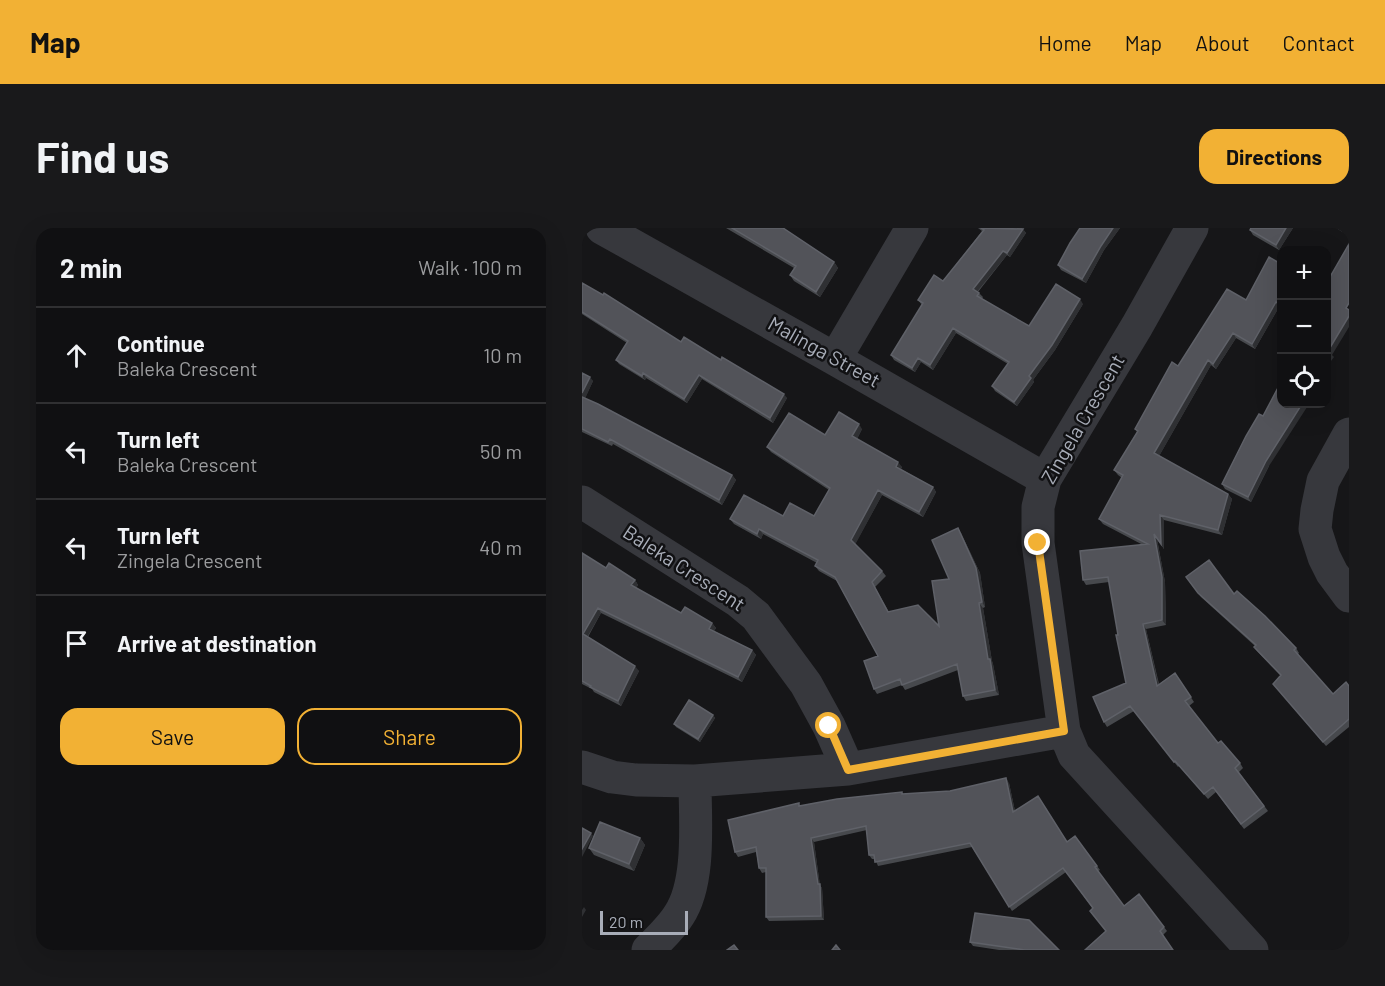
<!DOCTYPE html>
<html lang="en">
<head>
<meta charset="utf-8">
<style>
  :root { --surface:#101012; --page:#19191b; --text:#f1f3f6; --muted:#9c9d9f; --line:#303032; --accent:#f2b134 }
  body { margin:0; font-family:Barlow,sans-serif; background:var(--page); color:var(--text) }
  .controls { position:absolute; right:18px; top:18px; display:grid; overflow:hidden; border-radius:12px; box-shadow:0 6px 24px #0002 }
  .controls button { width:54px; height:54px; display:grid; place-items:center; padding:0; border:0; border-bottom:2px solid var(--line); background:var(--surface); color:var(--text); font:30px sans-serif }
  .scale { position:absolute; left:18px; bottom:15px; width:88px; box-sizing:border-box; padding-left:6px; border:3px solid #a8adb8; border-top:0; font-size:16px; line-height:21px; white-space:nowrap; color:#a8adb8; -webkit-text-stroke:4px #111113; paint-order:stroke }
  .stop { position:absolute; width:18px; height:18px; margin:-14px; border:4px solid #f2b134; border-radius:50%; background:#fff }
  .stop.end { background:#f2b134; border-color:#fff; box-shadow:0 2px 6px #0008 }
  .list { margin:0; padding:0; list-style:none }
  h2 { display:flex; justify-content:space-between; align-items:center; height:78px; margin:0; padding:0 24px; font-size:26px }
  h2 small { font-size:20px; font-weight:400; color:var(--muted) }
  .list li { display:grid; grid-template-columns:39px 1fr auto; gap:18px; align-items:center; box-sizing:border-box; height:96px; padding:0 24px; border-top:2px solid var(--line) }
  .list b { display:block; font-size:22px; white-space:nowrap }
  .list p { margin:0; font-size:20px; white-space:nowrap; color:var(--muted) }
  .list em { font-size:20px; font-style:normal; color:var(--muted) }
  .actions { display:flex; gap:12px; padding:18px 24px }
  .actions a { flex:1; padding:14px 0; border:2px solid var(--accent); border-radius:18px; text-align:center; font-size:21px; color:var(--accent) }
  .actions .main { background:var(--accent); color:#111 }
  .icon { flex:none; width:33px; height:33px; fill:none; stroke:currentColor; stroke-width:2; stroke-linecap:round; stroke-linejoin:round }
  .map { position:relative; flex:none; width:767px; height:722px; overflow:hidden; border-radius:18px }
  header { display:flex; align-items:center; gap:36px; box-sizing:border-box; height:84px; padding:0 30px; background:var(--accent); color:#111 }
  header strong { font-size:28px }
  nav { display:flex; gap:33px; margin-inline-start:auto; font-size:21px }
  .intro { display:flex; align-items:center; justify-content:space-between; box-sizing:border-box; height:144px; padding:0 36px }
  h1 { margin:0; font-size:42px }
  .button { padding:15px 27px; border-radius:18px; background:var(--accent); color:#111; font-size:21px; font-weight:700 }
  main { display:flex; gap:36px; padding:0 36px }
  aside { flex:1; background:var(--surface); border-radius:18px; box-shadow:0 6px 24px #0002 }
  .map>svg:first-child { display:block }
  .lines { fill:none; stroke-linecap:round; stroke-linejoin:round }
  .minor { stroke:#37383d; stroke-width:33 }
  .wall { fill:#47494d }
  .shaded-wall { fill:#2f3033 }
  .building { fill:#525359; stroke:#5f6168; stroke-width:1.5 }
  .route { stroke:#f2b134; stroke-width:8 }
  .labels { text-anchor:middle; stroke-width:5; stroke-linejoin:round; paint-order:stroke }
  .street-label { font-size:20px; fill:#a8adb8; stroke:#111113 }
</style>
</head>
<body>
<header>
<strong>Map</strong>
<nav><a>Home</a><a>Map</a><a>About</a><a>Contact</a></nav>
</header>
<div class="intro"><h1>Find us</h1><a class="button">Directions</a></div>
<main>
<aside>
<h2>2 min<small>Walk · 100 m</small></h2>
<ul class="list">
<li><svg class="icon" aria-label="ahead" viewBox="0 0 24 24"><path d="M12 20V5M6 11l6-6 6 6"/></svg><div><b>Continue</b><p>Baleka Crescent</p></div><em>10 m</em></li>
<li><svg class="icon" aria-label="left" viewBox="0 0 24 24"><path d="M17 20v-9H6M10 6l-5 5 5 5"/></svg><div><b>Turn left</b><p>Baleka Crescent</p></div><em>50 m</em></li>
<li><svg class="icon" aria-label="left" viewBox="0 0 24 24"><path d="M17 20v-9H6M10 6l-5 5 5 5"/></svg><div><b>Turn left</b><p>Zingela Crescent</p></div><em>40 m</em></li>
<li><svg class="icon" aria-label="arrive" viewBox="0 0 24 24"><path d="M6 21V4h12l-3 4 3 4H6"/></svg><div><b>Arrive at destination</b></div></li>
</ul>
<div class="actions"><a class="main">Save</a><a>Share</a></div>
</aside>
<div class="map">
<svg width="767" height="722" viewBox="0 0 767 722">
  <rect width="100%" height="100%" fill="#161618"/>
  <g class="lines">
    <path class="minor" d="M20 0 253 131 463 251
      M610 0 555 98 463 251 456 279V315L482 503 492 527 670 722
      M253 131 330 0
      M767 206 741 253 735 282 733 301 742 329 750 345 767 368
      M0 274 156 373 174 388 224 456 247 498 266 541
      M0 539 30 549 54 552 113 553 266 541 482 503
      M66 722C77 711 89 700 97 687 119 654 113 592 113 553"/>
  </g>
  <path class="wall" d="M144 0H201L252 34 256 40 238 69 212 53 208 47 212 40Z
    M396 0H440L444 5 428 29 425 27 396 64 401 69 400 71 447 98 501 76 473 122 451 152 452 154 435 178 413 163 410 158 426 136 374 105 351 142 339 134 333 144 312 132 309 127 340 77 336 72 361 53 400 3Z
    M498 0H538L522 22 504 55 479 42 476 37Z
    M669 0H711L697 22 671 7 668 2Z
    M754 0H767V8Z
    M699 36V81L697 79 673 121 654 110 634 141 629 137 577 228 646 266 650 271 640 307 582 292V321L575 311 583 354 584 397 564 401 577 456 593 445 612 474 607 478 636 515 658 535 661 540 657 544 686 583 662 601 634 564 626 571 597 538 596 539 552 483 525 499 522 494 544 455 527 354 504 357 501 352 561 317 521 296 517 291 540 250 536 247 532 242 555 204 553 201 596 138 664 72Z
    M0 55 99 114 139 132 205 170 191 195 120 151 105 175 64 150 63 152 37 136 34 132 45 115 0 86V87Z
    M0 145 11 153 3 170 150 247 154 252 140 277 31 216 30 218 0 204Z
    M681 188 687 238 669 274 643 261 640 256Z
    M280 201 275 211 320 239 319 241 351 259 354 264 341 289 300 267 273 316 300 343 304 348 293 359 307 384 357 398 367 351 379 305 398 345 403 379 401 380 410 433 411 436 417 467 384 473 381 468 376 442 323 462 320 457 295 466 292 461 296 428 255 353 237 343 233 338 235 335 181 306 179 311 152 296 148 291 232 288 247 262 189 224 185 219Z
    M0 325 24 340 53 352 56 357 54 360 99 385 130 395 134 400 132 403 170 422 174 427 160 454 19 385 6 409 57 443 39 478 12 464 10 461 0 456Z
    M604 349 652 366 714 420 717 425 716 426 751 466 767 458V499L744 518 691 456 699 448 675 423 672 419 673 418 619 369Z
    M131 487 133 490 118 514 94 499 92 496Z
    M427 555 433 583 485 613 493 608 518 642 516 643 542 678 557 666 585 703 581 707 524 703 511 681 484 644 430 683 390 619 296 638 293 631H290L287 627 285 602 232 614 238 658 240 660 242 692 187 693 184 689V644L180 645 177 640 174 624 156 629 153 624 219 578 321 566 368 563Z
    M58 610 63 617 52 643 12 627 7 620Z
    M388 714 477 722H417L391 718Z"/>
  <path class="shaded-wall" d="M531 0H538L522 22 504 55 500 51 519 18Z
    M704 0H711L697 22 694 17Z
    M441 1 444 5 428 29 425 25Z
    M421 23 425 27 394 65 391 61Z
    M252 34 256 40 238 69 234 64Z
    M498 71 501 76 473 122 451 152 452 154 435 178 432 174 447 148Z
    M694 74 697 79 673 121 670 116Z
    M767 88V99L750 127 752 129 746 137 749 140 744 147V129L746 123Z
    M371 100 374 105 351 142 348 137Z
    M651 105 654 110 634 141 631 136Z
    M336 130 339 134 333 144 330 140Z
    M626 132 629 137 576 230 572 225Z
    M61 145 64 150 63 152 60 148Z
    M117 147 120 151 105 175 102 171Z
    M8 149 11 153 2 173 0 170V165Z
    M202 166 205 170 191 195 188 190Z
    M720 176H727L687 238 669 274 666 269 684 233Z
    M277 196 280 201 274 213 270 208Z
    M316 234 320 239 317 244 314 239Z
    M150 247 154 252 140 277 137 272Z
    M351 259 354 264 341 289 337 284Z
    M296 262 300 267 273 317 269 312Z
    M646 266 650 271 640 307 636 302Z
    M578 287 582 292V321L579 316Z
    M376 300 379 305 398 345 403 379 400 374Z
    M177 301 181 306 179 311 175 306Z
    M572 306 575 311 583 354 584 397 580 392Z
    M53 352 56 357 53 362 49 357Z
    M397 375 401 380 410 433 411 436 417 467 413 462 406 431Z
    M16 380 19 385 4 411 1 406Z
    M130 395 134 400 130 406 127 401Z
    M561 396 564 401 578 463 575 458Z
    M170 422 174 427 160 454 156 449Z
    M53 438 57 443 39 478 36 473Z
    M131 487 133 490 118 514 116 511Z
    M424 550 427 555 434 588 431 584Z
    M9 605 11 608 0 629V621Z
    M58 610 63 617 52 643 47 636Z
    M229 610 232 614 238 658 240 660 242 692 239 688Z
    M2 679 4 682 0 689V682Z"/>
  <path class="building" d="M150 0H201L252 34 234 64 208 47 214 38Z
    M399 0 441 1 425 25 421 23 391 61 397 65 395 68 447 98 474 56 498 71 470 117 447 148 449 150 432 174 410 158 427 134 371 100 348 137 336 130 330 140 309 127 341 75 336 72 352 47 361 53 402 2Z
    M498 0H531L519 18 500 51 476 37 488 15Z
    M669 0H704L694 17 668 2Z
    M759 0H767V5Z
    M767 16V75L764 80 767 82V88L746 123 748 124 744 129V56Z
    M687 29 699 36V78L694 74 670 116 651 105 631 136 626 132 572 225 646 266 636 302 578 287 579 316 572 306 580 349V392L561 396 575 458 593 445 609 469 603 473 636 515 639 513 658 535 653 540 682 578 659 596 631 559 622 566 593 533 592 534 548 478 522 494 511 469 544 455 534 407H536L526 349 501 352 498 323 566 316 517 291 541 247 532 242 556 203 553 201 590 134 596 138 645 61 664 72Z
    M0 55 21 67 22 65 99 114 102 109 139 132 140 129 202 166 188 190 117 147 102 171 61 145 60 148 34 132 46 113 0 84Z
    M0 145 8 149 0 165Z
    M699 154V176H720L684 233 666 269 640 256 664 208 677 186 681 188Z
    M0 169 16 176 150 247 137 272 28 211 26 214 0 201Z
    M257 184 277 196 270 208 316 234 314 239 351 259 337 284 296 262 269 312 300 343 290 354 306 384 336 377 357 398 350 353 367 351 350 312 376 300 394 340 400 374 397 375 406 431H408L413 462 381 468 375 436 320 457 318 451 292 461 282 433 296 428 253 349 233 338 236 332 177 301 175 306 148 291 162 267 201 288 208 275 232 288 248 260 185 219 207 185 243 207Z
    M0 325 24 340 27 335 53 352 49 357 99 385 103 379 130 395 127 401 170 422 156 449 16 380 1 406 53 438 36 473 8 459 9 458 0 453Z
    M627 332 652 366 655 363 683 388 714 420 712 422 751 466 764 454 767 458V491L741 514 691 456 699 447 672 419 674 417 616 365 604 349Z
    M107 472 131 487 116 511 92 496Z
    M424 550 431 584 456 568 485 614 493 608 515 638 513 639 542 678 557 666 582 699 578 703 591 722H503L524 703 508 683 511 680 481 640 427 679 388 615 293 634 292 627H287L284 598 229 610 236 656H238L239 688 184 689V640H177L174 619 153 624 146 592 217 575V578L255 571 320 564V566L368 563Z
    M18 594 58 610 47 636 7 620Z
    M0 600 9 605 0 621Z
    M393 685 447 692 477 722H443L388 714Z
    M152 717 156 722H145Z
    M254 717 258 722H250Z"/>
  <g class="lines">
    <path class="route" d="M247 498 266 542 482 503 456 315"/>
  </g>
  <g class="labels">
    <g class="street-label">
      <text transform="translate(242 124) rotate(29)" y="7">Malinga Street</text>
      <text transform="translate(501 191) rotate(-60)" y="7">Zingela Crescent</text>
      <text transform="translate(102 340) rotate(33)" y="7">Baleka Crescent</text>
    </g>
  </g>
</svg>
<div class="controls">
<button>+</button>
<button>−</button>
<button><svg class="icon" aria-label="locate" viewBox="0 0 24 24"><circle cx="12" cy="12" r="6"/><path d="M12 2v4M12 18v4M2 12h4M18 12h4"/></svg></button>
</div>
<div class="scale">20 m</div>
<div class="stop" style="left:247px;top:498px"></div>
<div class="stop end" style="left:456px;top:315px"></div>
</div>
</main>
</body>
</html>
